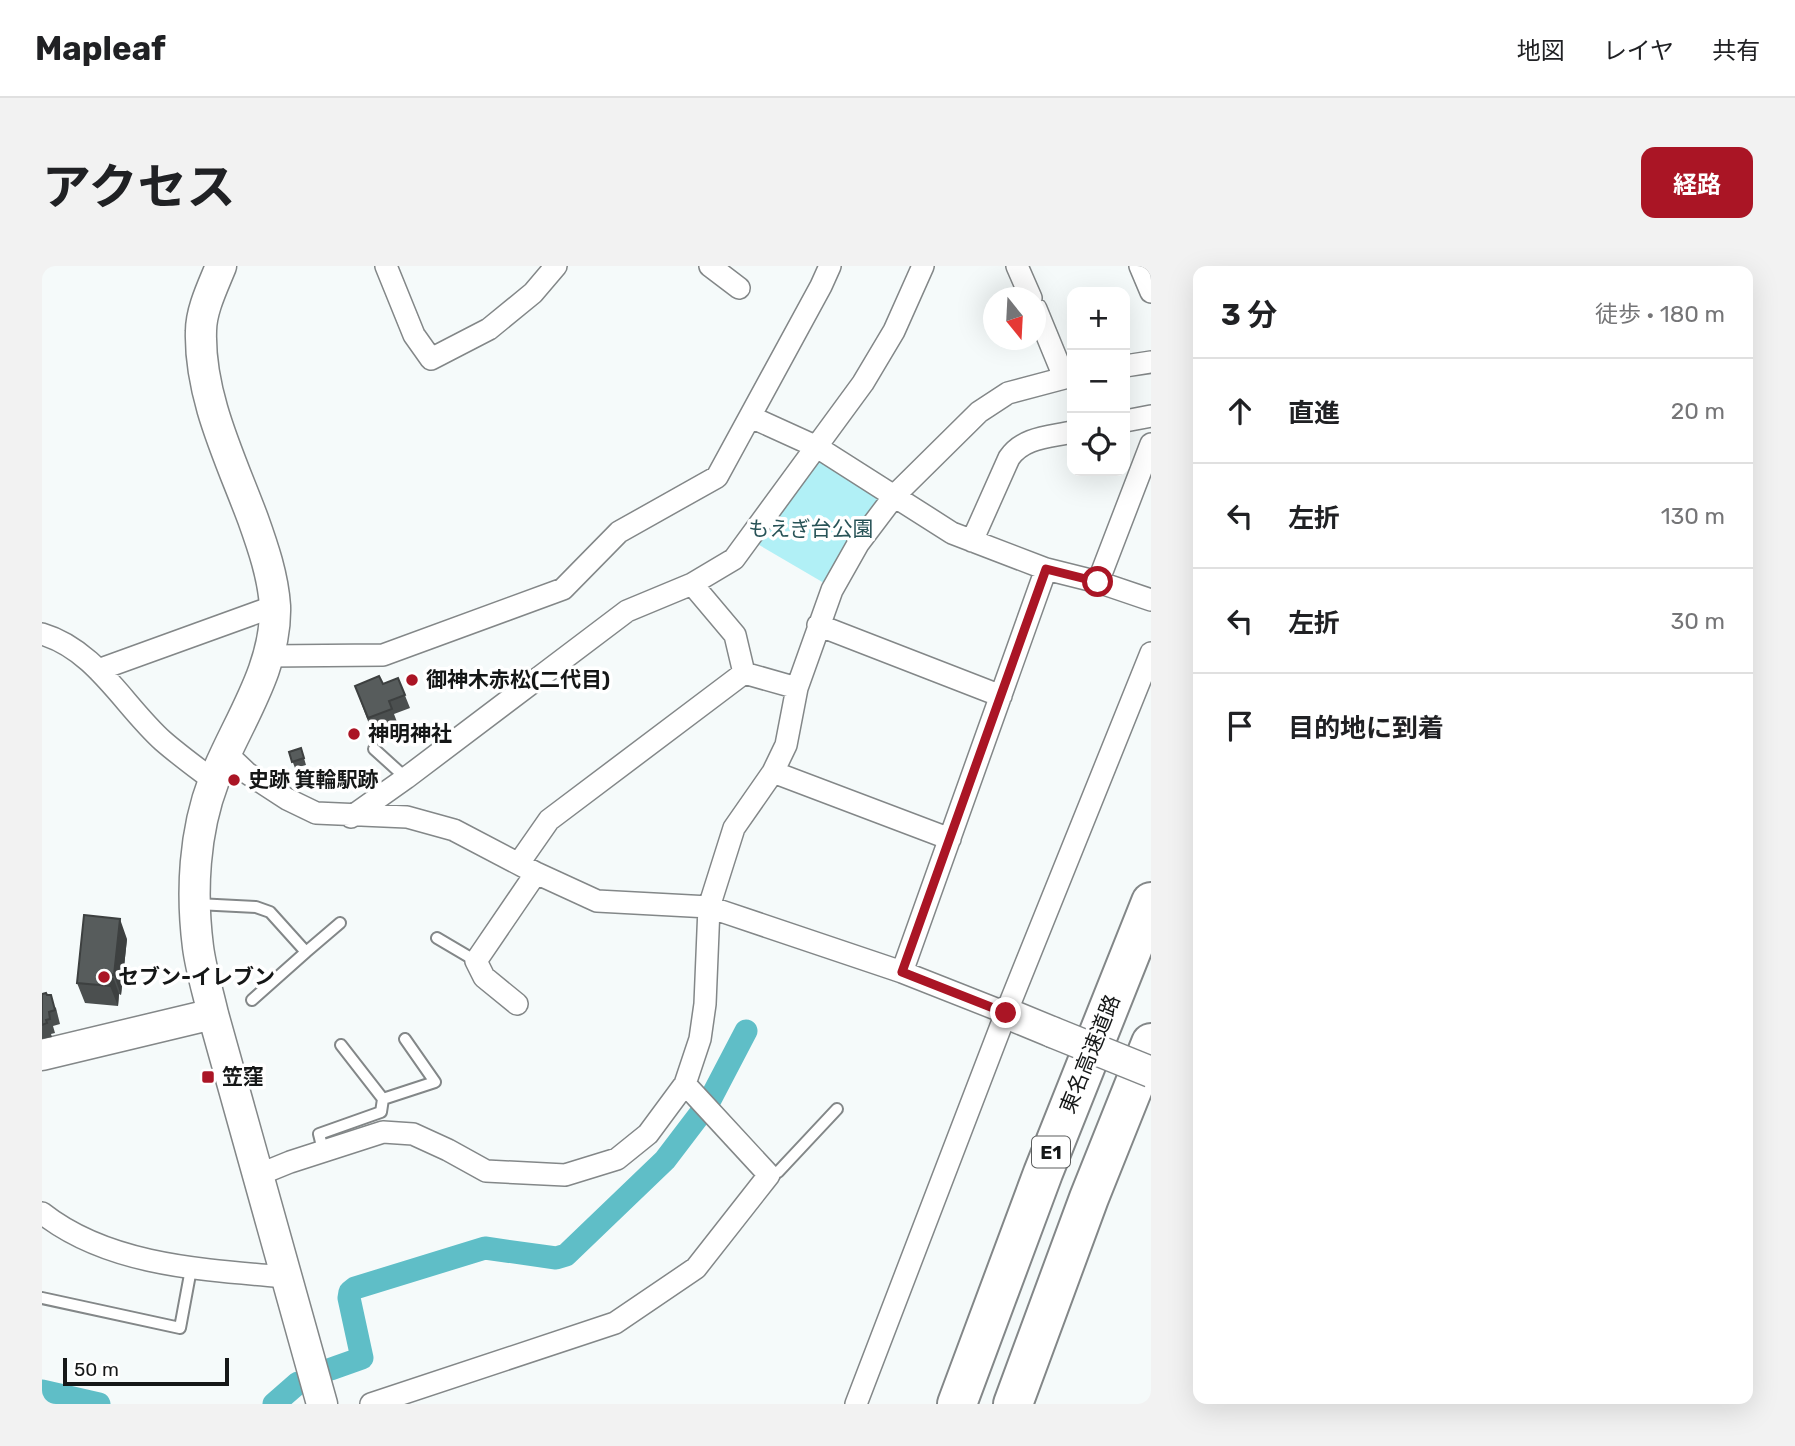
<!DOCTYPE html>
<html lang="ja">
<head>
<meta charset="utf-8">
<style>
  :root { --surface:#fff; --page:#f2f2f2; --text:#202124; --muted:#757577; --line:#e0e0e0; --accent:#aa1525 }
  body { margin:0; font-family:Rubik,"Noto Sans JP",sans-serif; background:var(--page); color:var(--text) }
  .controls { position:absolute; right:21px; top:21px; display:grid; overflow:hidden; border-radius:14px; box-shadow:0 7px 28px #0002 }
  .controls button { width:63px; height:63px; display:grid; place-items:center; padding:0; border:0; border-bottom:2px solid var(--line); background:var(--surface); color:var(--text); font:35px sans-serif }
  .compass { position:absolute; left:941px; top:21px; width:63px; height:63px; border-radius:50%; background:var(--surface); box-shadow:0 7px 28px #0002; rotate:162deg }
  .scale { position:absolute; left:21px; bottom:18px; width:166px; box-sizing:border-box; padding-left:7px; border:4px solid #151717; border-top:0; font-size:19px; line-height:24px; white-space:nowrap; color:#151717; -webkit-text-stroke:5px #fff; paint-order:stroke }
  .stop { position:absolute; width:21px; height:21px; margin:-16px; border:5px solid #aa1525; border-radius:50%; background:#fff }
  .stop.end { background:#aa1525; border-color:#fff; box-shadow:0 2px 7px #0008 }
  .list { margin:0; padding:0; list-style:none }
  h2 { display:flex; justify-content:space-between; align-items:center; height:91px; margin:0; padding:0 28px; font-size:30px }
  h2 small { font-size:23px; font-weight:400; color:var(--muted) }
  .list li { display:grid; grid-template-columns:46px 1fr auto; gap:21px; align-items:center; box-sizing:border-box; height:105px; padding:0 28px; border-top:2px solid var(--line) }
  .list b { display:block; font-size:26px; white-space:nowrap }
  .list em { font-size:23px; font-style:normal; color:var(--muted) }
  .icon { flex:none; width:38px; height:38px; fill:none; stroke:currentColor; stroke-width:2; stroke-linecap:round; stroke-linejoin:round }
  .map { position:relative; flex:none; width:1109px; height:1138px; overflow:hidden; border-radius:14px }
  header { display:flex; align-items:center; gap:42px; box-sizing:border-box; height:98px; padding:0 35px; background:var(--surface); border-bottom:2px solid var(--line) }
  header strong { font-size:33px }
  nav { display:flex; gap:38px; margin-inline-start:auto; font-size:24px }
  .intro { display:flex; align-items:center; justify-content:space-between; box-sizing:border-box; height:168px; padding:0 42px }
  h1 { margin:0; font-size:49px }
  .button { padding:18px 32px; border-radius:14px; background:var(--accent); color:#fff; font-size:24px; font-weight:700 }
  main { display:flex; gap:42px; padding:0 42px }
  aside { flex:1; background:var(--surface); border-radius:14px; box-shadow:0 7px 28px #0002 }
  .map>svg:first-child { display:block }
  .green { fill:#b1f0f6 }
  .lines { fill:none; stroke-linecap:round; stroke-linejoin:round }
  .canal { stroke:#5fbec7; stroke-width:23 }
  .lane-casing { stroke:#838788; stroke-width:14 }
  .street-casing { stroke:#838788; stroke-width:24 }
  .secondary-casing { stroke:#838788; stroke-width:33 }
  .highway-casing { stroke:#838788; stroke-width:42 }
  .lane { stroke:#fff; stroke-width:10 }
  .street { stroke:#fff; stroke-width:21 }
  .secondary { stroke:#fff; stroke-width:30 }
  .highway { stroke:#fff; stroke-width:38 }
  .secondary-bridge-casing { stroke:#838788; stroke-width:33; stroke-linecap:butt }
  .secondary-bridge { stroke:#fff; stroke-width:30 }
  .wall { fill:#4b4f4f }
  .shaded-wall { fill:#3d4040 }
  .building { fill:#575c5c; stroke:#3d4040; stroke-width:2 }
  .route { stroke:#aa1525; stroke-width:9 }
  .poi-dot { fill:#aa1525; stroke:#fff; stroke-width:2.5 }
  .labels { text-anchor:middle; stroke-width:7; stroke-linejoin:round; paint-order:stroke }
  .shield { fill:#fff; stroke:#5b5d5d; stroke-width:2 }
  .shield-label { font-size:19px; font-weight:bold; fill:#151717 }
  .park-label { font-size:21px; fill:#285357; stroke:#fff }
  .poi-label { font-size:21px; font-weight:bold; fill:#151717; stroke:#fff; text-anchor:start }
  .street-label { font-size:21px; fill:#151717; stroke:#fff }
</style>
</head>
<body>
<header>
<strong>Mapleaf</strong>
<nav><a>地図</a><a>レイヤ</a><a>共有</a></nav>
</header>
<div class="intro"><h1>アクセス</h1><a class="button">経路</a></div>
<main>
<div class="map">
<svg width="1109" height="1138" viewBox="0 0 1109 1138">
  <rect width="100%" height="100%" fill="#f5fafa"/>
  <path class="green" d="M782 195 832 225 836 235 782 317 712 276 765 202Z"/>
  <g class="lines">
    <path class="canal" d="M669 832 704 765
      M289 1103 320 1092 307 1032 308 1026 313 1022 443 982 514 992 524 989 623 894 658 848
      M0 1125 57 1138
      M232 1138 256 1117"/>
    <defs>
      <path id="lane" d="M332 483 364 512
        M155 638 214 641 228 646 264 686 210 734
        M395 672 434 695
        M264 686 298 657
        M341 833 393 816 363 773
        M281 884 277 868 339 846 341 833 299 779
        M727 909 736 906 795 843
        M0 1032 138 1062 149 1003"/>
      <path id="street" d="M344 0 372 69 389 93 447 63 491 27 514 0
        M668 0 697 22
        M975 0 989 32
        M1098 0 1109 26
        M994 43 1022 111
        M1083 100 1109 96
        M709 151 775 181 910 267 1004 303 1056 316 1109 334
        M1083 155 1109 150
        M930 275 967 192C981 171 1008 171 1030 166
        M1056 316 1109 178
        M650 318 693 369 702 407 755 422
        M776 359 959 430
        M0 368C54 384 81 439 121 475 137 489 155 502 172 515
        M226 390 341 389 521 323 577 266 675 211 779 20 788 0
        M56 404 233 340
        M184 487 205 507 245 533 274 547 365 551 412 564 494 607 555 635 667 641 860 706 964 747
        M731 506 908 573
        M309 551 364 512 585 345 650 318 692 293 821 117 852 65 881 0
        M477 597 507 554 702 407
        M860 706 1004 303
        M475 738 442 711 434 695 494 607
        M216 909 248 896 341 866 371 868 406 884 444 905 523 909 575 893 606 868 643 818 658 773 663 738 667 641 692 562 731 506 744 479 755 422 790 324 816 278 853 229 937 146 966 127 1030 110
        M0 947C67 1000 163 1004 245 1011
        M329 1138 573 1057 654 1002 727 909 643 818
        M814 1138 964 747 1109 387"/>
      <path id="secondary" d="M179 0C171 20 159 44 159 65 157 130 189 194 211 253 221 281 231 310 233 340 235 403 194 458 172 514 152 566 149 626 156 681 159 704 166 726 171 748L280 1138
        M964 747 1010 766
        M0 789 171 748"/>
      <path id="highway" d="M915 1138 1001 907 1109 636
        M971 1138 1047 932 1109 777"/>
    </defs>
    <use href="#lane" class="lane-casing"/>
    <use href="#street" class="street-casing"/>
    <use href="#secondary" class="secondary-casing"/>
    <use href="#highway" class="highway-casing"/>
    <use href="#lane" class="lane"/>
    <use href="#street" class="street"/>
    <use href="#secondary" class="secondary"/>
    <use href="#highway" class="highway"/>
    <defs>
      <path id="secondary-bridge" d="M1010 766 1109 806"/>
    </defs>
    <use href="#secondary-bridge" class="secondary-bridge-casing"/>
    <use href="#secondary-bridge" class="secondary-bridge"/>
  </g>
  <path class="wall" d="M356 412 368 442 352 448 355 456 330 466 313 420 341 418Z
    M259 482 264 499 253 502 247 486Z
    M85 673 79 729 77 728 76 740 43 737 35 717Z
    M0 728 14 742 18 758 11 760 13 767 9 768 10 771 0 773Z"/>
  <path class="shaded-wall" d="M78 653 85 673 79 729 72 709Z
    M70 708 77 728 76 740 68 720Z"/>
  <path class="building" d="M337 410 341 418 356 412 363 429 347 435 350 443 326 452 313 420Z
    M259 482 262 492 250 496 247 486Z
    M42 649 78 653 72 709 70 708 68 720 35 717Z
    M4 727 5 729H9L13 744 7 746 8 753 4 754 5 757 0 759V728Z"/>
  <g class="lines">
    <path class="route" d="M964 747 860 706 1004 303 1056 316"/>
  </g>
  <g class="poi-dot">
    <circle cx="370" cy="414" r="7"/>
    <circle cx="312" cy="468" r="7"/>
    <circle cx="192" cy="514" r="7"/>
    <circle cx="62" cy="711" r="7"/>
    <rect x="159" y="804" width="14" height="14" rx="3.5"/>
  </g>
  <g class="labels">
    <rect class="shield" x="990" y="870.5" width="38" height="31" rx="5"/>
    <g class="shield-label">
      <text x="1009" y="893">E1</text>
    </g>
    <g class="park-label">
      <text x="769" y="270">もえぎ台公園</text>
    </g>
    <g class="poi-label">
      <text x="384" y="421">御神木赤松(二代目)</text>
      <text x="326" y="475">神明神社</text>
      <text x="206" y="521">史跡 箕輪駅跡</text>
      <text x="76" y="718">セブン-イレブン</text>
      <text x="180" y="818">笠窪</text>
    </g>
    <g class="street-label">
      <text transform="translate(1048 788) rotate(-68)" y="7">東名高速道路</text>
    </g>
  </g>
</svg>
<div class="controls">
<button>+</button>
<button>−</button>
<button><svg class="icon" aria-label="locate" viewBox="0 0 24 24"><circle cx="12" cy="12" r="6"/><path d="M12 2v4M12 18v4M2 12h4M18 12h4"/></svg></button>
</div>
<svg class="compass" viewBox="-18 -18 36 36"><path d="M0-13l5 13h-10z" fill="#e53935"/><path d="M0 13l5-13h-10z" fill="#757577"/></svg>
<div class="scale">50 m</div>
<div class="stop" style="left:1056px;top:316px"></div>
<div class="stop end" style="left:964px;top:747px"></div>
</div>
<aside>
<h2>3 分<small>徒歩 · 180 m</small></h2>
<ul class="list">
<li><svg class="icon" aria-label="ahead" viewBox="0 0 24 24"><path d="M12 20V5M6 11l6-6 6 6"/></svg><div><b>直進</b></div><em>20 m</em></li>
<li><svg class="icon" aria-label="left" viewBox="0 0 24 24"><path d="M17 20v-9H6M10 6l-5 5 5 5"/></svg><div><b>左折</b></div><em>130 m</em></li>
<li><svg class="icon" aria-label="left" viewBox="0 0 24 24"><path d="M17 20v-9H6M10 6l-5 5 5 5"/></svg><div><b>左折</b></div><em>30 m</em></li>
<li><svg class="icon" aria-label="arrive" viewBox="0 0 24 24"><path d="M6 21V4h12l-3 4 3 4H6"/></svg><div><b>目的地に到着</b></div></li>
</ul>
</aside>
</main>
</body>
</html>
